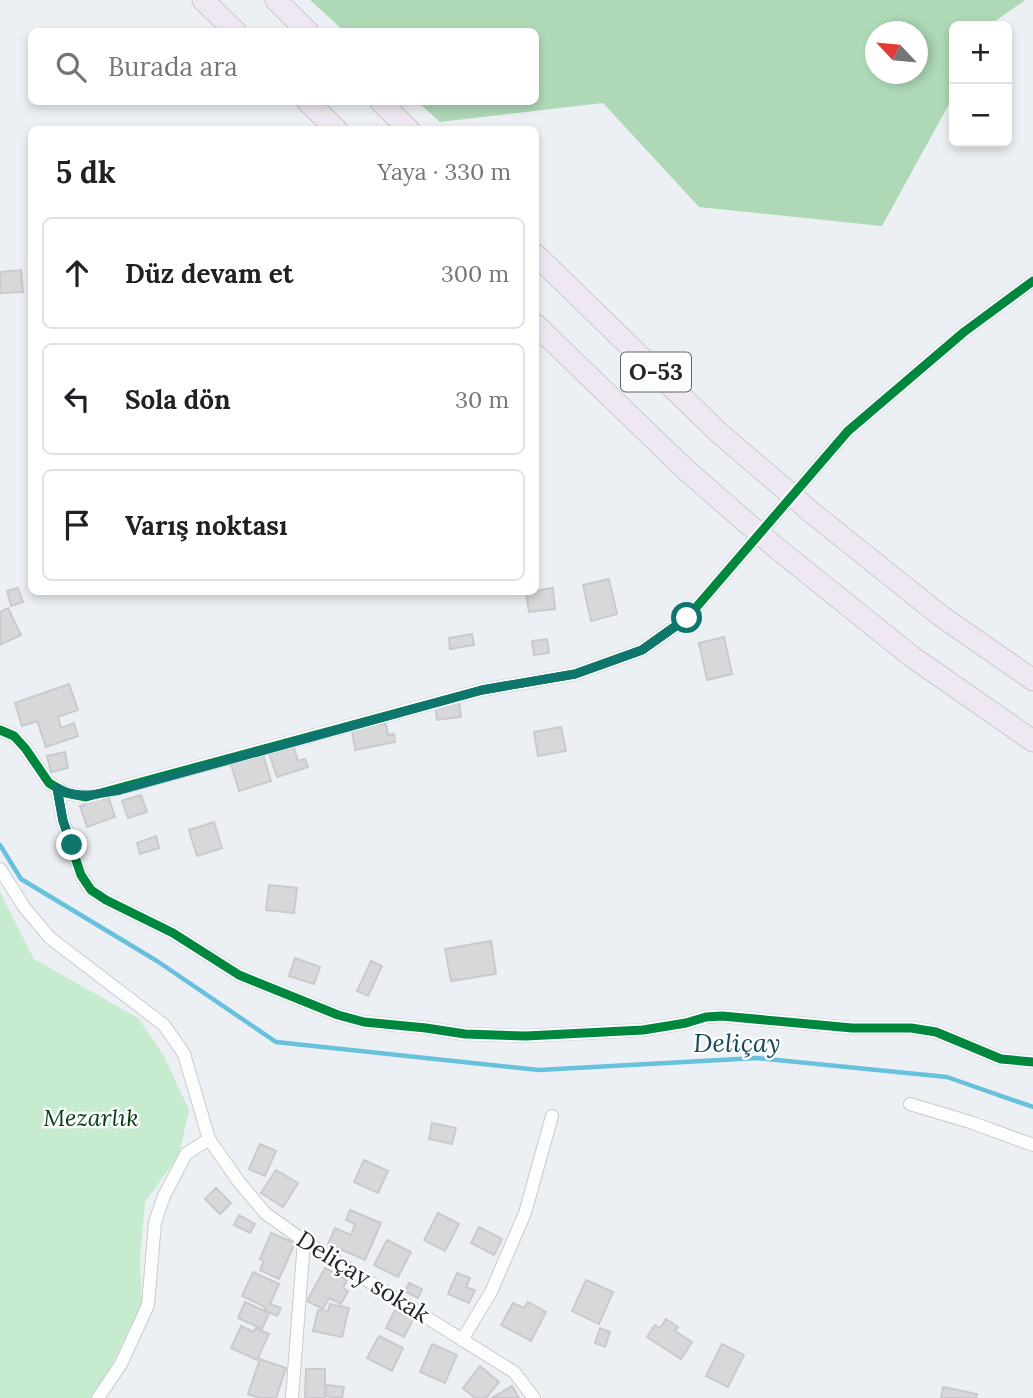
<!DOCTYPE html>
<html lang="tr">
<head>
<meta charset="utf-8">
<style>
  :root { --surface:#fff; --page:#f2f2f2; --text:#202124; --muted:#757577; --line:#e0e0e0 }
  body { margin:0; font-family:Lora,serif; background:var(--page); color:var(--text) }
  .controls { position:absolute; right:21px; top:21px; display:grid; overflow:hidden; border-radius:10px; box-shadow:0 4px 10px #0003 }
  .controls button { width:63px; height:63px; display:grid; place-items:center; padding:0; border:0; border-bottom:2px solid var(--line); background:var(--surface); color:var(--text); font:35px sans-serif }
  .compass { position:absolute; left:865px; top:21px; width:63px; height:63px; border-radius:50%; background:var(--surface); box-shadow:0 4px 10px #0003; rotate:296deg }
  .stop { position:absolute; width:21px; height:21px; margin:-16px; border:5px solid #0f766e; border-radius:50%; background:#fff }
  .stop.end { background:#0f766e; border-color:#fff; box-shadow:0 2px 7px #0008 }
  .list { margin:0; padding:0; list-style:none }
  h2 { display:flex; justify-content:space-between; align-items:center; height:91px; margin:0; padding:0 28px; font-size:30px }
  h2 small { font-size:23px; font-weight:400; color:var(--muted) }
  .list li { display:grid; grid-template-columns:46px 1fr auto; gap:21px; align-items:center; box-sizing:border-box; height:112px; margin:0 14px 14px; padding:0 14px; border:2px solid var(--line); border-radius:10px }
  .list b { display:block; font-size:26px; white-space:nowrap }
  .list em { font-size:23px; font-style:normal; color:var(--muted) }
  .icon { flex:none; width:38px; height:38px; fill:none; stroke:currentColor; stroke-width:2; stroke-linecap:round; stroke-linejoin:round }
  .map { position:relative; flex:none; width:1033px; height:1398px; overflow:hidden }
  .search { position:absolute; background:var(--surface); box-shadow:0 4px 10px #0003; left:28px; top:28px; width:511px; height:77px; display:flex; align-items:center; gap:18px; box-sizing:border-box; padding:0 24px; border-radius:10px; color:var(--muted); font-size:26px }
  .panel { position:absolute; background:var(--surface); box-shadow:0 4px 10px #0003; left:28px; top:126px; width:511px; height:469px; border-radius:10px }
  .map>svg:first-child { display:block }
  .green { fill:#c7ebce }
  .forest { fill:#aed8b6; fill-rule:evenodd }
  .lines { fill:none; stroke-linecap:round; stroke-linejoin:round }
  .stream { stroke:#67c0dc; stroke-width:4.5 }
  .building { fill:#d8d8db; stroke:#c9cacd; stroke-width:2 }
  .street-casing { stroke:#c8cbce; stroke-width:14 }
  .highway-casing { stroke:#c8cacc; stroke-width:23 }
  .street { stroke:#fcfdfd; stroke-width:12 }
  .highway { stroke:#efe7f1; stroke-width:21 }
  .highway-bridge-casing { stroke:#c8cacc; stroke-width:23; stroke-linecap:butt }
  .highway-bridge { stroke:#efe7f1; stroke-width:21 }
  .cycleway-casing { stroke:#fbfdfe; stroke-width:13 }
  .cycleway { stroke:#00873e; stroke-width:9 }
  .route { stroke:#0f766e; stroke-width:9 }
  .labels { text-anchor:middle; stroke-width:5; stroke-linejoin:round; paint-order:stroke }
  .shield { fill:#fbfdfe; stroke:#646668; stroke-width:2 }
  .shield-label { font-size:23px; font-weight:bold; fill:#232628 }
  .park-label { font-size:24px; font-style:italic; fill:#053d14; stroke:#fbfdfe }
  .street-label { font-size:24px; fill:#232628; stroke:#fbfdfe }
  .water-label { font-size:26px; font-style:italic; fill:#154858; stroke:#fbfdfe }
</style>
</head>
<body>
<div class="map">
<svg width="1033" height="1398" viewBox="0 0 1033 1398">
  <rect width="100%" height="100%" fill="#ecf0f4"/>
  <path class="green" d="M0 892 34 959 138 1018 164 1056 189 1110 179 1155 145 1202 140 1259 142 1303 98 1393 91 1398H0Z"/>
  <path class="forest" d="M310 0H1025L994 22 992 26H954V95L882 226 699 207 603 103 440 122 418 102H536V32L344 31ZM876 32H918V74H876Z"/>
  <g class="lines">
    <path class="stream" d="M0 845 21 879 157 961 276 1042 539 1070 757 1058 947 1077 1033 1107"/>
  </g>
  <path class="building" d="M21 270 23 292 0 293V272Z
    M609 579 617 614 591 621 583 585Z
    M18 588 23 602 11 606 7 591Z
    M553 588 555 609 529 612 526 592Z
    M8 608 21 635 0 645V612Z
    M472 634 474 645 450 649 449 638Z
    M724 637 732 674 707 680 699 643Z
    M547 639 549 653 534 655 532 641Z
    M69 684 78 710 58 717 61 728 74 723 78 736 46 747 37 721 22 726 15 703Z
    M459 700 461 717 437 720 435 704Z
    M376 723V725L386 724 388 735 394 734 395 742 355 750 352 730Z
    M561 727 566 751 538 756 534 732Z
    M293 745 298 761 305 759 308 767 277 777 269 753Z
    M262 751 271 781 239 791 230 761Z
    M65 752 68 768 51 772 47 756Z
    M141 795 147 812 128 818 122 801Z
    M108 796 115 817 87 827 80 806Z
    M214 822 222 848 197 856 189 830Z
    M156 836 159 848 140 854 137 843Z
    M269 885 297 888 294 913 266 910Z
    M491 941 496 974 451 981 445 949Z
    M295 958 320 967 314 984 289 976Z
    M371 961 382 966 368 996 357 991Z
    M432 1123 456 1128 452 1144 429 1139Z
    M260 1144 276 1151 265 1176 249 1169Z
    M364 1160 388 1171 378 1193 354 1182Z
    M276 1170 298 1183 283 1207 261 1193Z
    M216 1188 231 1203 220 1214 205 1199Z
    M350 1210 381 1223 365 1260 328 1244 335 1228 351 1235 355 1224 346 1220Z
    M438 1213 459 1224 445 1251 424 1240Z
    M239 1215 255 1224 250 1233 234 1225Z
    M479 1227 502 1239 494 1255 471 1243Z
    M271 1233 295 1243 279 1279 260 1270 264 1261 260 1259Z
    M387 1240 411 1252 398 1277 374 1265Z
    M325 1268 347 1280 343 1288 348 1291 341 1304 329 1298 323 1309 307 1301Z
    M253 1272 279 1284 270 1304 281 1308 277 1316 264 1310 265 1307 242 1296Z
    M457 1273 470 1278 466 1287 475 1290 469 1303 448 1294Z
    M586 1280 613 1292 599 1324 572 1311Z
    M409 1283 422 1289 418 1298 405 1291Z
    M245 1302 269 1313 262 1329 238 1318Z
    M528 1302 546 1312 531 1341 501 1325 513 1303 524 1308Z
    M330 1304 349 1308 342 1337 313 1331 318 1310 328 1311Z
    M395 1310 413 1320 404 1337 386 1328Z
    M666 1319 678 1327 675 1331 692 1342 681 1359 647 1337 655 1325 660 1328Z
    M241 1326 254 1332 256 1328 269 1334 257 1360 231 1348Z
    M600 1328 610 1332 605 1347 595 1343Z
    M379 1336 403 1348 392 1371 367 1358Z
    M432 1344 457 1355 445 1383 420 1372Z
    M722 1344 744 1355 728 1387 706 1376Z
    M260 1359 286 1368 276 1398H260L248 1394Z
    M480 1366 499 1382 486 1398H475L463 1388Z
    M306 1369H325V1398H305Z
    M327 1385 344 1387 342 1398 325 1396Z
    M512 1386 519 1398H492Z
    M943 1387 977 1394 976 1398H941Z"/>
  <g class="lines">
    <defs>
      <path id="street" d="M0 730 14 736 25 748 49 783 66 793 86 797 482 690 575 674 642 650 687 618 848 431 964 332 1033 281
        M57 788 63 821 81 875 91 890 106 900 173 933 239 975 338 1015 364 1022 426 1028 465 1034 526 1036 643 1030 686 1023 706 1017 722 1016 852 1028H911L936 1032 1001 1059 1033 1062
        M0 869 24 907 50 938 164 1025 184 1054 209 1139 239 1182 265 1213 304 1241 514 1372 534 1398
        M910 1104 970 1122 1033 1145
        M462 1340 491 1292 525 1213 552 1116
        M98 1398 121 1364 148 1305 155 1222 164 1196 186 1154 209 1139
        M292 1398 304 1241"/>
      <path id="highway" d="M203 0 236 32
        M276 0 308 32
        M308 102 337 130
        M381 102 409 130
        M536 255 718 432 780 485
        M536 325 685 469 748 524
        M811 512 941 616 1033 680
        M779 550 911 656 1033 741"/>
    </defs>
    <use href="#street" class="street-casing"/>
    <use href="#highway" class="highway-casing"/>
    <use href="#street" class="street"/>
    <use href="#highway" class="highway"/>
    <defs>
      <path id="highway-bridge" d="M780 485 811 512
        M748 524 779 550"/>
    </defs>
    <use href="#highway-bridge" class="highway-bridge-casing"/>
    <use href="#highway-bridge" class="highway-bridge"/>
    <defs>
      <path id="cycleway" d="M0 730 14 736 25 748 49 783 66 793 86 797 482 690 575 674 642 650 687 618 848 431 964 332 1033 281
        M57 788 63 821 81 875 91 890 106 900 173 933 239 975 338 1015 364 1022 426 1028 465 1034 526 1036 643 1030 686 1023 706 1017 722 1016 852 1028H911L936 1032 1001 1059 1033 1062"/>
    </defs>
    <use href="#cycleway" class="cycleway-casing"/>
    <use href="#cycleway" class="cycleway"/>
  </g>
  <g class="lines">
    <path class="route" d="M72 845 63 821 57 788C78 800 97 794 120 790L482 690 575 674 642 650 687 618"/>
  </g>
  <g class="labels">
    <rect class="shield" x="621" y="352.5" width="70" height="39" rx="5"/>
    <g class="shield-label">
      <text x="656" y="380">O-53</text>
    </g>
    <g class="park-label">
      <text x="91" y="1126">Mezarlık</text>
    </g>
    <g class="street-label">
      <text transform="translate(363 1277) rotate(32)" y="8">Deliçay sokak</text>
    </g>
    <g class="water-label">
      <text x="737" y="1052">Deliçay</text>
    </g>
  </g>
</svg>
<div class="controls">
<button>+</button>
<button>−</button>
</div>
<svg class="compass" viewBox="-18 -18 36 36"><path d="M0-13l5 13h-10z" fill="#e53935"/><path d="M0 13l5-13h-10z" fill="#757577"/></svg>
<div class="stop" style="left:687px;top:618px"></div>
<div class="stop end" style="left:72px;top:845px"></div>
<div class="search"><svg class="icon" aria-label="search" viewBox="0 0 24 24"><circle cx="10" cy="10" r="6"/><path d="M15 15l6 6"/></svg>Burada ara</div>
<section class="panel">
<h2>5 dk<small>Yaya · 330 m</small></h2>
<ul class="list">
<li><svg class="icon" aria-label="ahead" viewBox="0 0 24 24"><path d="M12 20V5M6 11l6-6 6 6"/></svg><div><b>Düz devam et</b></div><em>300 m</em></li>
<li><svg class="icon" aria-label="left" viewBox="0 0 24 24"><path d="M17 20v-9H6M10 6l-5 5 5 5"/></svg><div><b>Sola dön</b></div><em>30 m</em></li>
<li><svg class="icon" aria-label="arrive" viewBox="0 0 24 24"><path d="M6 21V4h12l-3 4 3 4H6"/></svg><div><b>Varış noktası</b></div></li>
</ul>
</section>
</div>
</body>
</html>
